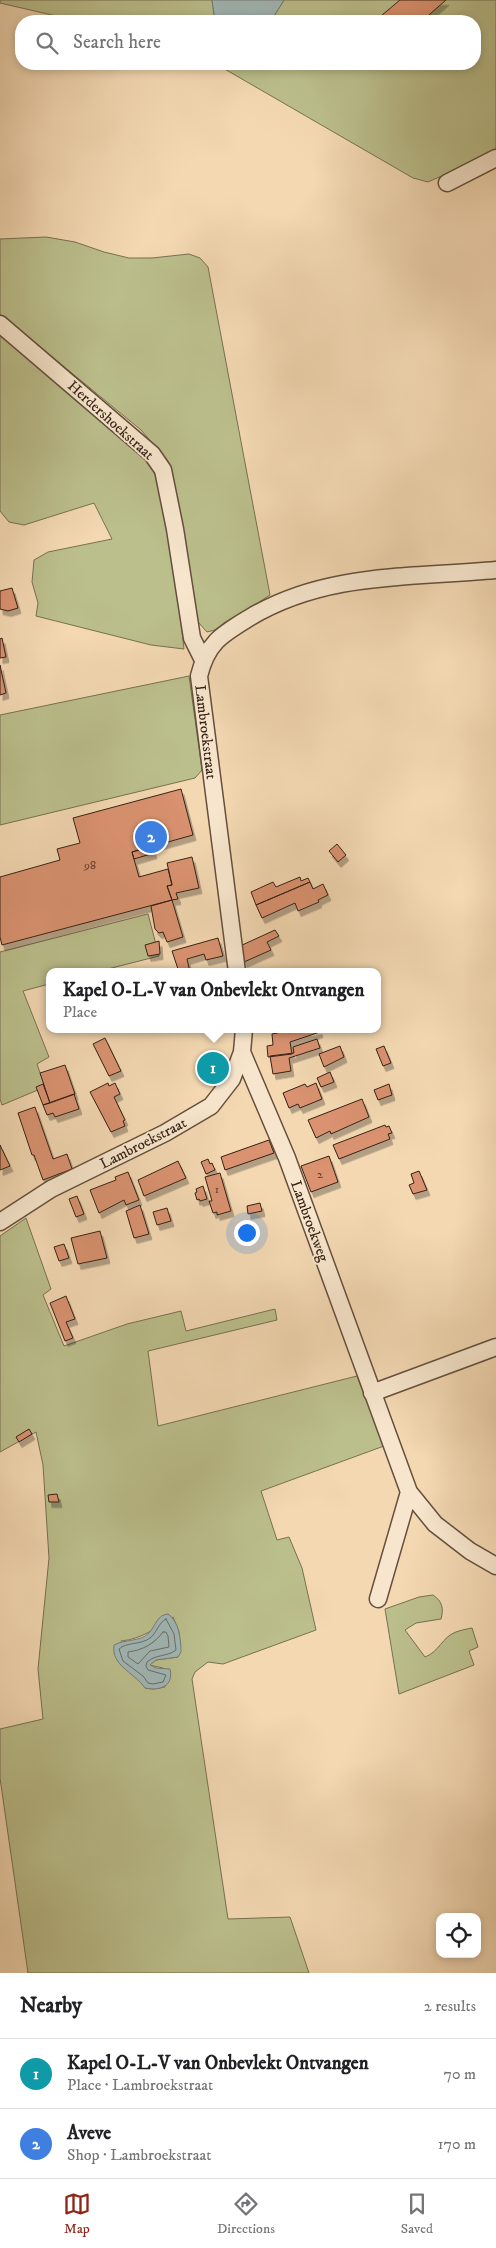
<!DOCTYPE html>
<html lang="en">
<head>
<meta charset="utf-8">
<style>
  :root { --surface:#fff; --page:#f6f6f6; --text:#202124; --muted:#757577; --line:#e0e0e0; --accent:#8f2418 }
  body { margin:0; font-family:"IM FELL DW Pica",serif; background:var(--page); color:var(--text) }
  .controls { position:absolute; right:15px; bottom:15px; display:grid; overflow:hidden; border-radius:10px; box-shadow:0 2px 8px #0003 }
  .controls button { width:45px; height:45px; display:grid; place-items:center; padding:0; border:0; border-bottom:1px solid var(--line); background:var(--surface); color:var(--text); font:25px sans-serif }
  .you { position:absolute; left:246px; top:1232px; width:18px; height:18px; margin:-12px; border:4px solid #fff; border-radius:50%; background:#1a73e8; box-shadow:0 0 0 8px #1a73e833 }
  .badge { display:grid; place-items:center; width:32px; height:32px; border-radius:50%; background:var(--accent); color:#fff; font-size:16px; font-weight:700 }
  .pin { position:absolute; translate:-50% -50%; border:2px solid #fff; box-shadow:0 1px 5px #0006 }
  .popup { position:absolute; left:46px; top:968px; width:335px; height:65px; box-sizing:border-box; display:grid; place-content:center; border-radius:10px; background:var(--surface); filter:drop-shadow(0 1px 4px #0005); font-size:16px; white-space:nowrap; color:var(--muted) }
  .popup b { font-size:19px; color:var(--text) }
  .popup::after { content:''; position:absolute; left:50%; top:100%; margin-left:-10px; border:10px solid transparent; border-top-color:var(--surface) }
  .list { margin:0; padding:0; list-style:none }
  h2 { display:flex; justify-content:space-between; align-items:center; height:65px; margin:0; padding:0 20px; font-size:21px }
  h2 small { font-size:16px; font-weight:400; color:var(--muted) }
  .list li { display:grid; grid-template-columns:32px 1fr auto; gap:15px; align-items:center; box-sizing:border-box; height:70px; padding:0 20px; border-top:1px solid var(--line) }
  .list b { display:block; font-size:19px; white-space:nowrap }
  .list p { margin:0; font-size:16px; white-space:nowrap; color:var(--muted) }
  .list em { font-size:16px; font-style:normal; color:var(--muted) }
  .icon { flex:none; width:28px; height:28px; fill:none; stroke:currentColor; stroke-width:2; stroke-linecap:round; stroke-linejoin:round }
  .map { position:relative; flex:none; width:496px; height:1973px; overflow:hidden }
  .search { position:absolute; background:var(--surface); box-shadow:0 2px 8px #0003; left:15px; right:15px; top:15px; height:55px; display:flex; align-items:center; gap:12px; box-sizing:border-box; padding:0 18px; border-radius:20px; color:var(--muted); font-size:19px }
  .sheet { height:205px; background:var(--surface) }
  nav { display:flex; justify-content:space-around; align-items:center; box-sizing:border-box; height:70px; border-top:1px solid var(--line); background:var(--surface); font-size:14px; color:var(--muted) }
  nav a { display:grid; justify-items:center; gap:2px }
  nav .on { color:var(--accent) }
  .map>svg:first-child { display:block }
  .green { fill:#bbbf8c; stroke:#787051; fill-rule:evenodd }
  .water { fill:#a0b7b7; stroke:#767b77 }
  .lines { fill:none; stroke-linecap:round; stroke-linejoin:round }
  .shore { stroke:#6b6c66; stroke-width:1 }
  .building { fill:#da9270; stroke:#362116; filter:url(#shadow) }
  .street-casing { stroke:#654f3d; stroke-width:19 }
  .street { stroke:#f7e6cd; stroke-width:16 }
  .labels { text-anchor:middle; stroke-width:4; stroke-linejoin:round; paint-order:stroke }
  .number-label { font-size:12px; fill:#5f3d2c }
  .street-label { font-size:15px; fill:#362116; stroke:#f7e6cd }
</style>
</head>
<body>
<div class="map">
<svg width="496" height="1973" viewBox="0 0 496 1973">
  <defs>
    <filter id="shadow"><feDropShadow dx="3" dy="5.5" stdDeviation="0" flood-color="#0004"/></filter>
  </defs>
  <rect width="100%" height="100%" fill="#f3d8b2"/>
  <filter id="stains"><feTurbulence type="fractalNoise" baseFrequency=".004" numOctaves="4"/><feColorMatrix values="0 0 0 0 .2 0 0 0 0 .09 0 0 0 0 .02 0 0 0 .5 -.17"/></filter>
  <radialGradient id="worn" r=".72"><stop offset=".6" stop-color="#630" stop-opacity="0"/><stop offset="1" stop-color="#630" stop-opacity=".3"/></radialGradient>
  <path class="green" d="M0 0H212L215 21H78L0 3Z
    M284 0H496V152L428 182 413 178 216 64H475V21H271Z
    M46 237 75 242 104 252 129 258H152L189 254 200 258 208 267 270 595 215 630 207 632 198 622 173 477 168 461 141 430 0 314V239Z
    M0 333 141 450 153 468 158 483 175 572 184 649 151 645 36 616 38 603 32 582 34 560 48 552 112 539 94 503 24 525 9 522 0 511Z
    M189 676 202 770 195 778 0 825V715Z
    M148 914 159 956 96 972H49V984L23 991 49 1057 37 1064 45 1087 2 1105 0 1099V952Z
    M26 1218 51 1289 43 1295 64 1346 127 1324 181 1311 186 1331 275 1309 277 1320 148 1351 158 1426 357 1376 384 1446 261 1491 277 1540 289 1537 302 1568 316 1630 223 1664 208 1662 195 1672 192 1679 228 1919 290 1917 309 1973H28L0 1778V1729L43 1719 38 1669 49 1558 43 1465 36 1432 0 1452V1236ZM173 1617 179 1632 178 1657 156 1660 149 1665 163 1668 165 1687 153 1689 145 1688 121 1641C142 1639 156 1628 173 1617Z
    M433 1595C442 1601 444 1608 441 1619L416 1623 405 1630 425 1657C439 1652 442 1637 456 1632 461 1630 467 1629 472 1628L478 1647 469 1651 474 1665 399 1694 385 1609 419 1597Z"/>
  <path class="water" d="M212 0H284L271 21H215Z
    M168 1614C179 1621 181 1640 181 1652L178 1657 156 1660 150 1665 156 1668 170 1669C174 1687 159 1691 145 1688 134 1672 111 1666 114 1645 125 1639 140 1642 149 1633 156 1625 157 1615 168 1614Z"/>
  <g class="lines">
    <path class="shore" d="M166 1619 174 1634 176 1650C167 1657 156 1654 147 1662L146 1666 148 1670 166 1675 163 1682 153 1684 148 1683 143 1676 123 1661 119 1649C126 1642 141 1645 150 1638 157 1633 158 1623 166 1619Z
      M163 1632H166L168 1636 169 1647 150 1651 138 1664 128 1657V1652C143 1650 154 1644 163 1632Z"/>
  </g>
  <path class="building" d="M400 0H446L422 21H375Z
    M12 588 18 608 8 611 0 609V591Z
    M2 638 6 657 0 658V639Z
    M0 665 6 693 0 695Z
    M181 789 193 835 132 852 139 877 168 869 172 885 167 886 172 900 2 945 0 937V877L60 860 57 849 80 843 73 818Z
    M337 844 346 855 338 862 329 851Z
    M152 846 154 853 134 859 132 852Z
    M192 857 199 888 176 893 178 899 172 900 167 886 172 885 167 863Z
    M300 877 301 881 308 878 310 882 256 905 251 892 273 882 276 887Z
    M310 882 313 889 323 884 328 895 318 900 319 902 298 911 295 903 262 918 256 905Z
    M172 900 183 937 167 942 163 932 159 933 155 929 151 906Z
    M275 930 279 936 267 942 271 950 244 962 240 946Z
    M218 938 223 956 206 960 204 954 187 959 190 972H179L172 951Z
    M159 941 160 954 148 956 145 945Z
    M282 1029 310 1031 319 1029 320 1032 290 1042 292 1054 268 1057 267 1046 273 1045 272 1034 282 1032Z
    M105 1038 121 1071 109 1076 93 1044Z
    M317 1039 320 1048 289 1058 291 1071 273 1074 270 1056 294 1053 293 1047Z
    M340 1046 344 1057 324 1067 319 1054Z
    M384 1046 391 1063 383 1066 376 1049Z
    M65 1065 75 1094 50 1103 40 1073Z
    M330 1072 334 1082 321 1087 317 1078Z
    M108 1083 109 1086 115 1083 120 1094 114 1097 125 1120 123 1121 125 1126 111 1132 90 1092Z
    M316 1083 322 1099 300 1108 298 1104 289 1108 283 1093 305 1084 307 1087Z
    M43 1084 50 1103 43 1105 36 1087Z
    M389 1084 392 1095 378 1100 374 1090Z
    M74 1094 79 1109 55 1117 53 1113 47 1115 43 1105Z
    M362 1099 369 1117 331 1134 330 1131 316 1138 308 1120Z
    M35 1107 53 1159 67 1154 72 1169 43 1180 34 1155H32L18 1113Z
    M385 1125 386 1127 389 1126 392 1133 388 1134 390 1139 339 1159 333 1145Z
    M269 1140 274 1153 225 1170 221 1157Z
    M0 1145 10 1166 0 1170Z
    M329 1156 338 1182 311 1192 301 1166Z
    M208 1159 210 1164 212 1163 215 1170 206 1174 201 1162Z
    M178 1161 186 1178 144 1196 138 1180Z
    M419 1171 427 1190 413 1194 409 1185 414 1183 411 1174Z
    M128 1172 139 1200 126 1205 124 1200 99 1213 90 1190 116 1180 115 1177Z
    M220 1173 231 1211 217 1215V1212L213 1213 209 1201H212L205 1177Z
    M203 1186 207 1199 200 1201 199 1199 197 1200 195 1193 197 1192 196 1189Z
    M77 1196 84 1214 76 1217 69 1199Z
    M260 1203 262 1211 248 1214 247 1206Z
    M140 1205 149 1234 134 1238 126 1211Z
    M167 1208 171 1221 157 1225 153 1212Z
    M100 1231 107 1258 78 1264 71 1238Z
    M64 1244 69 1258 59 1261 54 1247Z
    M66 1296 75 1319 66 1322 73 1338 65 1341 50 1303Z
    M29 1429 32 1434 19 1442 16 1437Z
    M57 1494 59 1502H49L48 1495Z"/>
  <g class="lines">
    <defs>
      <path id="street" d="M447 183 496 158
        M0 324 152 454 163 470 175 529 192 638 203 660
        M237 972 199 676C207 643 221 635 249 618 325 572 410 578 496 570
        M242 1052 287 1158 409 1492 435 1524 470 1551 496 1566
        M0 1222 51 1189 165 1133 211 1106 232 1079 242 1052 244 1029
        M372 1393 496 1347
        M378 1599 409 1492"/>
    </defs>
    <use href="#street" class="street-casing"/>
    <use href="#street" class="street"/>
  </g>
  <g class="labels">
    <g class="number-label">
      <text x="90" y="869">98</text>
      <text x="320" y="1178">2</text>
      <text x="217" y="1193">1</text>
    </g>
    <g class="street-label">
      <text transform="translate(111 420) rotate(42)" y="5">Herdershoekstraat</text>
      <text transform="translate(206 732) rotate(83)" y="5">Lambroekstraat</text>
      <text transform="translate(143 1143) rotate(-27)" y="5">Lambroekstraat</text>
      <text transform="translate(310 1221) rotate(70)" y="5">Lambroekweg</text>
    </g>
  </g>
  <rect width="100%" height="100%" filter="url(#stains)"/>
  <rect width="100%" height="100%" fill="url(#worn)"/>
</svg>
<div class="controls">
<button><svg class="icon" aria-label="locate" viewBox="0 0 24 24"><circle cx="12" cy="12" r="6"/><path d="M12 2v4M12 18v4M2 12h4M18 12h4"/></svg></button>
</div>
<div class="you"></div>
<div class="pin badge" style="left:213px;top:1068px;background:#0f9aa8">1</div>
<div class="popup"><b>Kapel O-L-V van Onbevlekt Ontvangen</b>Place</div>
<div class="pin badge" style="left:151px;top:837px;background:#3f7fe0">2</div>
<div class="search"><svg class="icon" aria-label="search" viewBox="0 0 24 24"><circle cx="10" cy="10" r="6"/><path d="M15 15l6 6"/></svg>Search here</div>
</div>
<section class="sheet">
<h2>Nearby<small>2 results</small></h2>
<ul class="list">
<li><span class="badge" style="background:#0f9aa8">1</span><div><b>Kapel O-L-V van Onbevlekt Ontvangen</b><p>Place · Lambroekstraat</p></div><em>70 m</em></li>
<li><span class="badge" style="background:#3f7fe0">2</span><div><b>Aveve</b><p>Shop · Lambroekstraat</p></div><em>170 m</em></li>
</ul>
</section>
<nav>
<a class="on"><svg class="icon" aria-label="map" viewBox="0 0 24 24"><path d="M3 6l6-2 6 2 6-2v14l-6 2-6-2-6 2zM9 4v14M15 6v14"/></svg>Map</a>
<a><svg class="icon" aria-label="directions" viewBox="0 0 24 24"><path d="M12 3l9 9-9 9-9-9zM9 14v-3h6M13 9l2 2-2 2"/></svg>Directions</a>
<a><svg class="icon" aria-label="saved" viewBox="0 0 24 24"><path d="M7 4h10v16l-5-4-5 4z"/></svg>Saved</a>
</nav>
</body>
</html>
